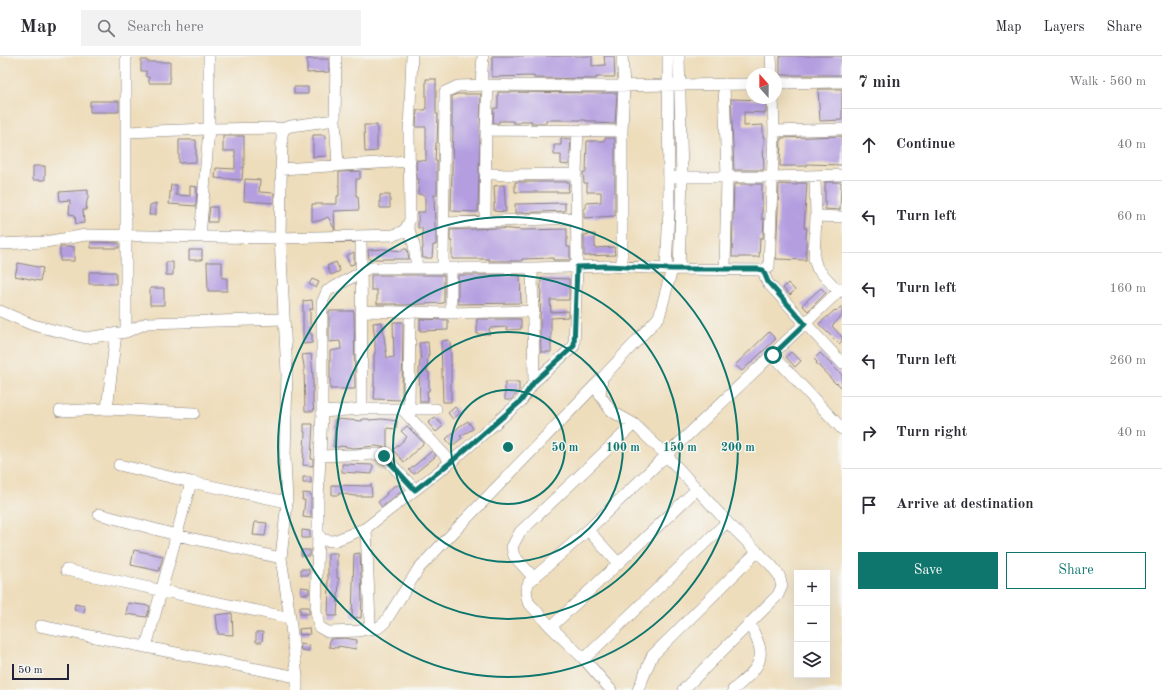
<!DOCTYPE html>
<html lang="en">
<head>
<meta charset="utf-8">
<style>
  :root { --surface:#fff; --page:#f2f2f3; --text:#2b2b33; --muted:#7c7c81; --line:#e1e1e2; --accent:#0f766e }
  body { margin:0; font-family:"Old Standard TT",serif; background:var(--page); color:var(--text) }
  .controls { position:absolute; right:12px; bottom:12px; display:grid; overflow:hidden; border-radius:0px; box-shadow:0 4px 16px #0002 }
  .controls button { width:36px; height:36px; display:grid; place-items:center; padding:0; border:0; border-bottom:1px solid var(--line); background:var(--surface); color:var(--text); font:20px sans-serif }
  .compass { position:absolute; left:746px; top:12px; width:36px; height:36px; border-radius:50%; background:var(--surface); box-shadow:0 4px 16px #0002; rotate:339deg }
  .scale { position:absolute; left:12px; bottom:10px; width:57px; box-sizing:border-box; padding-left:4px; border:2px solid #22223b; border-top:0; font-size:11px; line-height:14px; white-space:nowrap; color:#22223b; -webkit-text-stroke:3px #f6f6f2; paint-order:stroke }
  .stop { position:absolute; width:12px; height:12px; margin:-9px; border:3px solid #0f766e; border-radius:50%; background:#fff }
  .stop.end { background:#0f766e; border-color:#fff; box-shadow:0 1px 4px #0008 }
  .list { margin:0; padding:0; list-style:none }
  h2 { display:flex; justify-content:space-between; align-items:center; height:52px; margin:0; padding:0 16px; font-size:17px }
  h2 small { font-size:13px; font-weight:400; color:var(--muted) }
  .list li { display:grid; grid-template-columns:26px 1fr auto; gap:12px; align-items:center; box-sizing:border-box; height:72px; padding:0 16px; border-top:1px solid var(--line) }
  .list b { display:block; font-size:15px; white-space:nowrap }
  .list em { font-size:13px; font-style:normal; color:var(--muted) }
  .actions { display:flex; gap:8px; padding:12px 16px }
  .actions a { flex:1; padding:9px 0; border:1px solid var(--accent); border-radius:0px; text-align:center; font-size:14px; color:var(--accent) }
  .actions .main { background:var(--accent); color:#fff }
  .icon { flex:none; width:22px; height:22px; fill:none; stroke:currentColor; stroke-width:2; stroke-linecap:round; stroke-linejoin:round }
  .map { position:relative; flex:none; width:842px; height:634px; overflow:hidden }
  header { display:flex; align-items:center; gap:24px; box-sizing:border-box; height:56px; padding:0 20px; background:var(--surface); border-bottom:1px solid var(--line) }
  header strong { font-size:19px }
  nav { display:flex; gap:22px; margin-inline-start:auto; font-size:14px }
  .search { width:280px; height:36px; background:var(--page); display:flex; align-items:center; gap:10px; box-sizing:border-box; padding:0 14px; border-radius:0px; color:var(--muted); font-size:15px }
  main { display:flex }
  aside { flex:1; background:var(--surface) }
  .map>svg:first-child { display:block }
  .building { fill:#b49ee0 }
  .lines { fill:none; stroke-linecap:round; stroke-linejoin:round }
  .minor-casing { stroke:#88807b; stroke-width:12 }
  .minor { stroke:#fff; stroke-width:11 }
  .route { stroke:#0f766e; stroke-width:5 }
  .ring { fill:none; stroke:#0f766e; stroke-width:2 }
  .centre { fill:#0f766e; stroke:#f6f6f2; stroke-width:2 }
  .ring-label { font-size:12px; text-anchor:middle; font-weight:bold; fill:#0f766e; stroke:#f6f6f2; stroke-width:3; stroke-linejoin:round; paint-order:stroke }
</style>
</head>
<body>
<header>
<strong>Map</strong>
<div class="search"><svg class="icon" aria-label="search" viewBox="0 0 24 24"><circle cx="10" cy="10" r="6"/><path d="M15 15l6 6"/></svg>Search here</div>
<nav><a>Map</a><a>Layers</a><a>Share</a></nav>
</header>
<main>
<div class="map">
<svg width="842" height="634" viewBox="0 0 842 634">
  <rect width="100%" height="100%" fill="#f6f6f2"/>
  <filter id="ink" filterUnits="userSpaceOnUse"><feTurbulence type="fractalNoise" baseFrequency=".025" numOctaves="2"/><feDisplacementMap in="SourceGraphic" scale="8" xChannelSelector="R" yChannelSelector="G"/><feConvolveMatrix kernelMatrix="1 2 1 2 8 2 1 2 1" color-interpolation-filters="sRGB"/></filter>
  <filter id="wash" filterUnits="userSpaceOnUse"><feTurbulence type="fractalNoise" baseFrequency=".012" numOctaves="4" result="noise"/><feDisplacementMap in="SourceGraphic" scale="16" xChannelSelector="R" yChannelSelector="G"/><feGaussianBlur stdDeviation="0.9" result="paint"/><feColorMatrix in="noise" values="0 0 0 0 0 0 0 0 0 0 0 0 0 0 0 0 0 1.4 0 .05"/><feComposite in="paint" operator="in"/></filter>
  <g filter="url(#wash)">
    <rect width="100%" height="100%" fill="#edb"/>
    <g id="blocks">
      <path class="building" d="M492 0H592V10L605 9 604 0H614L615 21H596V23L534 22V20L492 21Z
        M780 0H842V19H780Z
        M307 3H329V16L307 17Z
        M141 4H147V6H170V27H149V21H146V15H141Z
        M426 23H436V58H438L437 87H436L435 105H437V139H434L435 172H436V189H433L432 202H423L422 193H423L422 172H418V156H425V139L418 138 419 123H417L416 108 417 104 426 105V71H416L417 54H426Z
        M294 31H308V38H294Z
        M818 33H842V64L820 65Z
        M498 36 617 37 615 68 596 67V65H586V64H546V67H531L532 65H520V67H513V65H499V67H493L494 52H498Z
        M457 38H481L478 156 451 155 453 71H452V40Z
        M731 43 766 44V57L744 56V70L763 69V81H764V89H763L764 114H734Z
        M90 45H119V56H90Z
        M364 69H377V95L365 96Z
        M313 79H325L326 100 313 101Z
        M223 80H244V111H243L242 124 215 122 216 112 235 113V95H223Z
        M842 80V109L807 108V110H780L781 82Z
        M561 82 571 83 569 109 561 108V99H554V89H561Z
        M605 82H615V160L584 162V152H586V147L601 146V136H587V127H584L583 116H586L587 85H601L605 84Z
        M179 84H196V106L179 107Z
        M33 110H45V124H33Z
        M360 115V123H356V140H358L359 154 334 155 335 174 328 161 319 165H312V148H337V140H339V116Z
        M245 123 260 124 259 136 274 137V147L244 145Z
        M515 126H569L568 136H515Z
        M825 126H841L840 154 825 153Z
        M797 127H807L804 172H807L806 180V204L776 203 779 128 797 129Z
        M734 128H762V163H764L763 182H760L759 201H732Z
        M171 129H177L176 139 190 140V130L197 131 196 150 169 148Z
        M504 129 506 156 494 155V147L495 148 494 130Z
        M88 134V143L87 144 86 154H83L84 167 76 168 75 159 69 158 70 144 60 145 59 136Z
        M380 139H390V152H380Z
        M156 147V159H149L150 149Z
        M565 147V155L515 157V148Z
        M210 151H217V166H208Z
        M497 172 523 174 567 173V191H570V204H553V202L522 203V205H489V203H452V185H450V174Z
        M595 178V192L614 191 615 199 584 200V179Z
        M91 186 119 187V192H91Z
        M60 191H74V205H60Z
        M384 193 402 195V193H407L409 203H369L368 194Z
        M189 194H202V204H189Z
        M354 196V208L350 209 346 200Z
        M166 206H173V219H166Z
        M207 206H222V222H227V235H208Z
        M336 206 340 215 331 219 327 210Z
        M18 207 43 212 40 225 15 220Z
        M89 216H116V228H89Z
        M371 219H444V247L404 249H397V248H377V234H371Z
        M458 219H520L521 247 458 248Z
        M541 222 569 223V244H550L551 256 568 255V261L551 262V296H541L540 272Z
        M312 223 319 226 316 232 309 228Z
        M788 227 795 234 790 239 783 232Z
        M150 232H164V249H150Z
        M821 232 826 237 808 255 802 249Z
        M312 244 313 253H310V278H312V287L303 288V245Z
        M842 250V260L832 270 842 281V285L839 288 819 268 835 254 836 255Z
        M329 255H354L355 333H330V295L341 293 340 285 329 286Z
        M420 263 448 264V274L420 275Z
        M477 263H521V273L507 274V271L489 272 490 278H477Z
        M382 266 387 302 394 301 393 266H403L402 344 374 343 375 331H374V298H375V285L373 267Z
        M769 276 776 283 742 315 735 309Z
        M449 284 450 285 451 299V346H443L441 285Z
        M428 286 429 299H428L427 316H429V335H427L428 346H420L419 316 420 304H421L419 287Z
        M791 296 801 305 795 311 786 301Z
        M820 297 842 319V332L837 327 836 328 816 307 817 306 814 303Z
        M311 298 313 319V347L314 355H305L304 310 302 299Z
        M505 326H519V335L511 344H505Z
        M455 351 460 357 453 363 448 357Z
        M435 361 443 370 436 376 428 367Z
        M335 363 362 365V363H369V364L382 363 397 365 396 373 387 372V392L376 390 354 392 340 390V391H333L335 373 334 372Z
        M468 365 473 373 460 380 462 382 452 390 446 383 460 370Z
        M304 368H313L311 403H313V410L303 409 305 376H304Z
        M407 370 424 387 404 406 393 394 407 381 401 375Z
        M432 395 436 400 414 418 409 414Z
        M342 408 373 409 372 418 342 416Z
        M303 421H311V427H303Z
        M371 428 372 440H354L339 437V439H332V429L369 430Z
        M398 429 403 434 382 451 378 446 387 438 386 437 394 430Z
        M303 437 311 438V462L303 461 305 444H302Z
        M255 466 267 467 265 480 253 479Z
        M302 474 310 475V482H302Z
        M134 494 163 500 159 515 131 509Z
        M301 494H310V500H301Z
        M328 497H337V522H339L337 560H328L329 529H328Z
        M360 497 362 543 361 562 352 561 354 498Z
        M301 513H309V519H301Z
        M301 531 309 532V538H301Z
        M128 547 150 550 147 561 126 558Z
        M75 548 85 550 84 556 74 554Z
        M300 551H309V558H300Z
        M232 557 233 579 218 578 216 559Z
        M309 572 310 578 300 579 299 573Z
        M256 576H263L262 586H256Z
        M344 582 357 584 356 593 338 590V592L329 591 330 583Z
        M300 588 309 589V595L301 594Z"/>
    </g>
  </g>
  <g filter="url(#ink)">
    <use href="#blocks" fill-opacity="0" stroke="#88807b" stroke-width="1"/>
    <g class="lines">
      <defs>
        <path id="minor" d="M126 0V276
          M679 0 682 121 679 213
          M771 0 772 18
          M776 27 842 26
          M724 28 727 121 725 213
          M481 29 483 0
          M335 64 338 109
          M486 74 622 75V211
          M622 75 624 29 622 0
          M774 75 842 73
          M126 76 209 73 285 72
          M281 113 410 105
          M485 117 504 119 576 118
          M815 120 816 160 842 161
          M676 121H771L842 119
          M816 160 814 202 817 212 839 236
          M485 166 486 74 488 29
          M444 167 576 162
          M408 171 414 189 417 212
          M361 180 362 353
          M200 181 209 73V0
          M0 188 45 186 86 179 280 182 393 179C403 177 407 173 410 163L409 76 412 0
          M443 212 445 36 458 30 488 29 602 30 752 28
          M451 212V257
          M532 212 534 326 521 345 451 406 366 472 334 485 322 484 318 477V444L322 356V247L327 235 369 212H532L607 210 672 213
          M666 213 669 154 668 0
          M763 214 767 226 842 307
          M0 255 33 269 86 282 126 276 147 267 284 263
          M361 255 451 257 534 255
          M773 299 842 373
          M534 326 574 290 577 211 576 118 578 74
          M107 353 116 277
          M402 353 451 406
          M409 353 410 256
          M60 355 107 353 194 357
          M322 356 362 353H436
          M320 400 379 398 384 400 415 434
          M119 409 191 426 287 446
          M99 458 176 479 281 502
          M588 474 618 507
          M318 477 316 555 319 571 328 576 359 575 367 573 370 567 366 472
          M66 514 290 562
          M534 522 514 500 512 491 520 476 634 368
          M40 570 297 621
          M551 571 697 433
          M367 573 378 572 385 566 419 512 602 322
          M146 591 191 426
          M584 603 727 466
          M297 634V621L290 562 281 502 287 446 285 403 287 318 280 182 282 78 285 72 291 70 335 64 336 0
          M611 634 584 603 551 571 528 546 526 534 529 526 588 474 842 232
          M638 634 652 600 757 496
          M683 634 778 539 782 530 779 519 771 509 727 466 666 399 634 368 611 355 600 339 602 322 659 261 672 213 763 214 769 211 774 75 773 42
          M733 634C744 624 763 611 760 594 759 585 753 576 750 568"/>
      </defs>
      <use href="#minor" class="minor-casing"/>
      <use href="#minor" class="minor"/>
    </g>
  </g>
  <g class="lines" filter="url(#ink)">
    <path class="route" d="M384 400 415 434 451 406 521 345 534 326 574 290 577 211 607 210 672 213H757L763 214 768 226 805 268 773 299"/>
  </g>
  <g class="ring">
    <circle cx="508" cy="391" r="57"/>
    <circle cx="508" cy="391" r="115"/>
    <circle cx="508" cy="391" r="172"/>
    <circle cx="508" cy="391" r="230"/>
  </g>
  <circle cx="508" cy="391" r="6" class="centre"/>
  <g class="ring-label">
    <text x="565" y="395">50 m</text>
    <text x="623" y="395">100 m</text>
    <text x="680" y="395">150 m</text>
    <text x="738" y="395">200 m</text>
  </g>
</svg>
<div class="controls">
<button>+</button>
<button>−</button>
<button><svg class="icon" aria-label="layers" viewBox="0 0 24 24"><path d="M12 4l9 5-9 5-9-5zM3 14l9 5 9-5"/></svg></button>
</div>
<svg class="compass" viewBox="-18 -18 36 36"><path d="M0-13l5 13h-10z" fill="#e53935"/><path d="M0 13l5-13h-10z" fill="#7c7c81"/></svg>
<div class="scale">50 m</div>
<div class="stop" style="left:773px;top:299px"></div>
<div class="stop end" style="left:384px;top:400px"></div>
</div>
<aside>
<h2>7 min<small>Walk · 560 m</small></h2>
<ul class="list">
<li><svg class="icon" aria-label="ahead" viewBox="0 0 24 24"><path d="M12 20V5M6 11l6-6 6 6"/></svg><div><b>Continue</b></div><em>40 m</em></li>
<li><svg class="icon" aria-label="left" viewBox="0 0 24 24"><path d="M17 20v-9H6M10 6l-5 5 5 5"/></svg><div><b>Turn left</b></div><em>60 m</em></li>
<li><svg class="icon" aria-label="left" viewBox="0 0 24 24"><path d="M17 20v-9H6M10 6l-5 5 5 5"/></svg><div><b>Turn left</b></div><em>160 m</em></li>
<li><svg class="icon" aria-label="left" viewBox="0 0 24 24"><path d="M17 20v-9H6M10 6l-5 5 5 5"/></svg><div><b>Turn left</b></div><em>260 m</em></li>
<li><svg class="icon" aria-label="right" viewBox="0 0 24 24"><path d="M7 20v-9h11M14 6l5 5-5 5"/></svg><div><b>Turn right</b></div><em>40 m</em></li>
<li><svg class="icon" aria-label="arrive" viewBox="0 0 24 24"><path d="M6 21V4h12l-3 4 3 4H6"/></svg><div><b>Arrive at destination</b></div></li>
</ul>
<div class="actions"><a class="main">Save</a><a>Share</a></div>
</aside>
</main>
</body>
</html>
